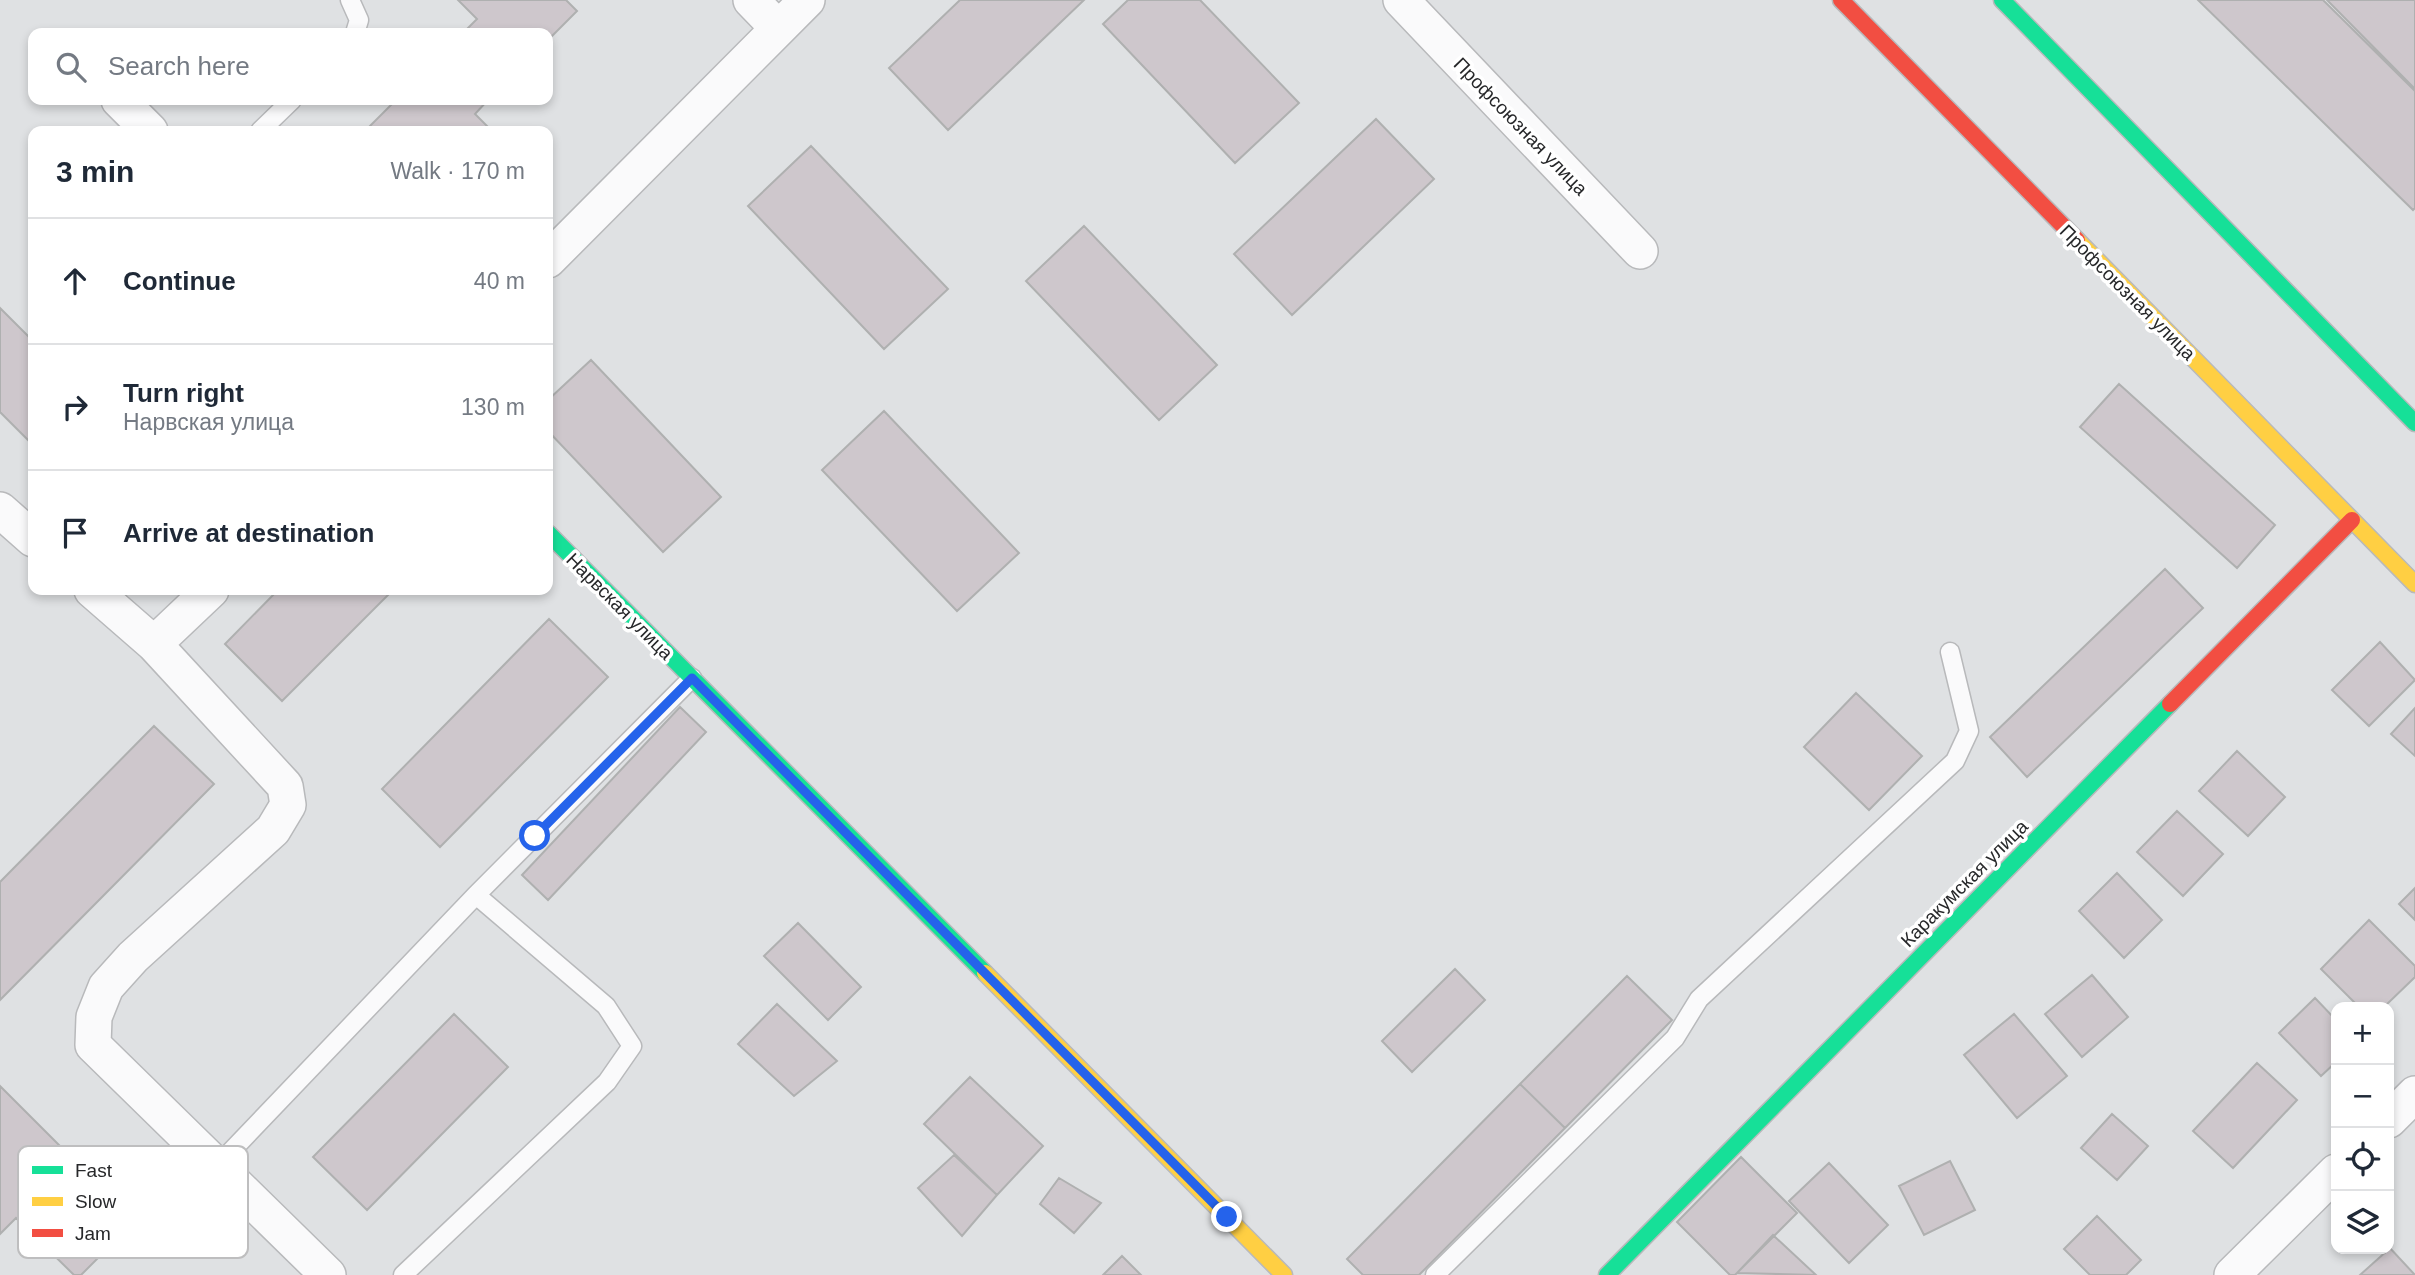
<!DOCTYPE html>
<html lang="en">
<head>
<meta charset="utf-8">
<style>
  :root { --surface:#fff; --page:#f2f2f3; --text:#1f2937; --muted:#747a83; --line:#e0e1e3 }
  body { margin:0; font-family:Helvetica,sans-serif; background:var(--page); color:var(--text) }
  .controls { position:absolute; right:21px; bottom:21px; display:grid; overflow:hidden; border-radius:14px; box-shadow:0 4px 10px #0003 }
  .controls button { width:63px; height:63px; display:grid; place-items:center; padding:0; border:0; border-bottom:2px solid var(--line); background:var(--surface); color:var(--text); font:35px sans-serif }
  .stop { position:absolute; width:21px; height:21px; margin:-16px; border:5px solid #2563eb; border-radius:50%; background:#fff }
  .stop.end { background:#2563eb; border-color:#fff; box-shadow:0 2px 7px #0008 }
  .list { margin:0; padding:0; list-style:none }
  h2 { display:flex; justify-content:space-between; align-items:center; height:91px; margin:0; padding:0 28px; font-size:30px }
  h2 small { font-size:23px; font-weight:400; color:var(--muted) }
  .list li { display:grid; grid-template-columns:46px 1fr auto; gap:21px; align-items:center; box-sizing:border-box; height:126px; padding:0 28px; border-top:2px solid var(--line) }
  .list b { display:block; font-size:26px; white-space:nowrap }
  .list p { margin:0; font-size:23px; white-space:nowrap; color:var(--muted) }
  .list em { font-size:23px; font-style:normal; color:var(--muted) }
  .icon { flex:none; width:38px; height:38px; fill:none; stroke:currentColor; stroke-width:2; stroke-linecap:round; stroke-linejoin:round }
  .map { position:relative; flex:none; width:2415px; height:1275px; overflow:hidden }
  .search { position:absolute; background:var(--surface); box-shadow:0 4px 10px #0003; left:28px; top:28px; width:525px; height:77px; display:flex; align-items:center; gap:18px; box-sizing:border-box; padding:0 24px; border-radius:14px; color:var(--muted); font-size:26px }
  .panel { position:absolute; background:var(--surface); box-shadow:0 4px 10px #0003; left:28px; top:126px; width:525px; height:469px; border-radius:14px }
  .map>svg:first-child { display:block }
  .building { fill:#cec7cc; stroke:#afb0b0; stroke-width:2 }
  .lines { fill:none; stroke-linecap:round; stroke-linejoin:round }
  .lane-casing { stroke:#b8b9bb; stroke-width:21 }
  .street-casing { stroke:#b8b9bb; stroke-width:38 }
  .fast-casing { stroke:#b8b9bb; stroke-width:19 }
  .slow-casing { stroke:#b8b9bb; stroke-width:19 }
  .jam-casing { stroke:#b8b9bb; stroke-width:19 }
  .lane { stroke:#fafafb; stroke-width:18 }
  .street { stroke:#fafafb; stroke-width:35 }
  .fast { stroke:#16e098; stroke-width:16 }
  .slow { stroke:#ffcf43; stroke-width:16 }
  .jam { stroke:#f24e42; stroke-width:16 }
  .route { stroke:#2563eb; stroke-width:9 }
  .labels { text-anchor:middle; stroke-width:7; stroke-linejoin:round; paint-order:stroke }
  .street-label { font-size:19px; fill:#27282a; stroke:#fff }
  .key { fill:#fff; stroke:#bebebf; stroke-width:2 }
  .key-label { font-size:19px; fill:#27282a }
</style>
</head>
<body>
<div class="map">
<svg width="2415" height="1275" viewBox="0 0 2415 1275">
  <rect width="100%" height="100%" fill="#dfe1e3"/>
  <path class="building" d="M458 0H566L577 11 548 40V33H463L477 19Z
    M960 0H1084L948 130 889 68Z
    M1128 0H1200L1299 103 1235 163 1103 24Z
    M2198 0H2323L2415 91V208L2413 210Z
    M2327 0H2415V89Z
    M388 100H488L475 114 492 131H365L392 104Z
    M1376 119 1434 179 1292 315 1234 254Z
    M811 146 948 289 884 349 748 206Z
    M1084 226 1217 365 1159 420 1026 281Z
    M0 308 33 341V445L0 412Z
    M591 360 721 497 663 552 548 431V400Z
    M2119 384 2275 525 2237 568 2080 427Z
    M884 411 1019 553 957 611 822 470Z
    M2165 569 2203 608 2027 777 1990 737Z
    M278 590H393L282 701 225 644Z
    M549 619 608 677 440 847 382 789Z
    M2380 642 2415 680 2369 726 2332 690Z
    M1856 693 1922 756 1869 810 1804 747Z
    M680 707 706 732 548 900 522 875Z
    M2415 708V756L2391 734Z
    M154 726 214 784 0 1000V882Z
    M2237 751 2285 797 2248 836 2199 791Z
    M2177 811 2223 854 2183 896 2137 852Z
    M2117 873 2162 920 2124 958 2079 911Z
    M2415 888V920L2399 904Z
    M2369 920 2415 966V977L2384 1007H2359L2321 969Z
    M798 923 861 987 828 1020 764 956Z
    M1455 969 1485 1000 1412 1072 1382 1041Z
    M2092 975 2128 1017 2082 1057 2045 1014Z
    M1627 976 1672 1020 1565 1128 1520 1084Z
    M2315 998 2336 1020V1062L2321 1076 2279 1033Z
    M777 1004 837 1061 794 1096 738 1044Z
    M454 1014 508 1067 367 1210 313 1157Z
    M2014 1014 2067 1076 2017 1118 1964 1055Z
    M2257 1063 2297 1100 2233 1168 2193 1131Z
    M970 1077 1043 1146 997 1195 924 1124Z
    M1520 1084 1565 1128 1419 1275H1363L1347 1259Z
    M0 1086 135 1221 81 1275H74L16 1218 0 1234Z
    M2112 1114 2148 1146 2117 1180 2081 1148Z
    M954 1155 997 1195 962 1236 918 1188Z
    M1741 1157 1797 1213 1735 1275H1730L1677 1222Z
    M1950 1161 1975 1210 1924 1235 1899 1186Z
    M1829 1163 1888 1225 1849 1263 1789 1201Z
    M1059 1178 1101 1203 1074 1233 1040 1204Z
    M2097 1216 2141 1260 2126 1275H2090L2064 1249Z
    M1773 1235 1816 1275 1737 1273Z
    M2389 1247 2415 1275H2360L2389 1249Z
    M1122 1256 1141 1275H1103Z"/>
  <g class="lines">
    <defs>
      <path id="lane" d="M350 0 359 20 355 33
        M260 131 292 100
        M217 1166 476 895 692 678
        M403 1275 607 1082 632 1046 606 1006 476 895
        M1435 1275 1675 1038 1699 999 1955 761 1969 731 1950 652"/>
      <path id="street" d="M751 0 778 28
        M1401 0 1640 251
        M119 100 150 131
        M548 260 807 0
        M0 510 33 539
        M92 590 154 644 285 786 288 805 273 830 133 957 106 987 94 1017 93 1045 328 1275
        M154 644 211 590
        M2389 1120 2415 1094
        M2232 1275 2336 1172"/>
      <path id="fast" d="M2002 0 2415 423
        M548 533 985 973
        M1607 1275 2170 704"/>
      <path id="slow" d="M2077 240 2415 584
        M985 973 1284 1275"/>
      <path id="jam" d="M1841 0 2077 240
        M2170 704 2352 520"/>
    </defs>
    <use href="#lane" class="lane-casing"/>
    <use href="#street" class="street-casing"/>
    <use href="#fast" class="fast-casing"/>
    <use href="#slow" class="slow-casing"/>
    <use href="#jam" class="jam-casing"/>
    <use href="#lane" class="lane"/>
    <use href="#street" class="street"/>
    <use href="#fast" class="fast"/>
    <use href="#slow" class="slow"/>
    <use href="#jam" class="jam"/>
  </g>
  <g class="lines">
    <path class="route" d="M535 836 692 678 1227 1217"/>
  </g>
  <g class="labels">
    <g class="street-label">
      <text transform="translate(1521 126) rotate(46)" y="7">Профсоюзная улица</text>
      <text transform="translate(2128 292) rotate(45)" y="7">Профсоюзная улица</text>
      <text transform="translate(620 606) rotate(45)" y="7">Нарвская улица</text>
      <text transform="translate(1964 883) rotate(-45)" y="7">Каракумская улица</text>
    </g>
  </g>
  <rect x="18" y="1146" width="230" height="112" rx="10" class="key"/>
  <rect x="32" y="1166" width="31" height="8" fill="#16e098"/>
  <rect x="32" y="1197" width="31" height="9" fill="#ffcf43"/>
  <rect x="32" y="1229" width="31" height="8" fill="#f24e42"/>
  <g class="key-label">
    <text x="75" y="1177">Fast</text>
    <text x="75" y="1208">Slow</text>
    <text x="75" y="1240">Jam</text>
  </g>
</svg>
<div class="controls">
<button>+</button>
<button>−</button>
<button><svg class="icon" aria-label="locate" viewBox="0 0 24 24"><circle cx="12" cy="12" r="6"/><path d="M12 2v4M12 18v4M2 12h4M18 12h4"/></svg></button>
<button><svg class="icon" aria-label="layers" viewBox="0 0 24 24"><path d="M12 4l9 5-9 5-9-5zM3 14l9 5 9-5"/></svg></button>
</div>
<div class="stop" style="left:535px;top:836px"></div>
<div class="stop end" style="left:1227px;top:1217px"></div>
<div class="search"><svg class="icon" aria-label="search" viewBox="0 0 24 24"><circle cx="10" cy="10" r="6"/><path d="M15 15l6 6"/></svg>Search here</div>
<section class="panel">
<h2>3 min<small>Walk · 170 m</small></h2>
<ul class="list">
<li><svg class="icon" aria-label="ahead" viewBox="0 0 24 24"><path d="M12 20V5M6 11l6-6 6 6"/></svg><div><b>Continue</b></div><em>40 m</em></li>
<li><svg class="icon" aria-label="right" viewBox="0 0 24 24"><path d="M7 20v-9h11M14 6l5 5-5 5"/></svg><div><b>Turn right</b><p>Нарвская улица</p></div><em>130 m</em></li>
<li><svg class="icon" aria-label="arrive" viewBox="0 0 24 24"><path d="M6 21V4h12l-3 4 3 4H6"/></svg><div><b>Arrive at destination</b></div></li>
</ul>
</section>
</div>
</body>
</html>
